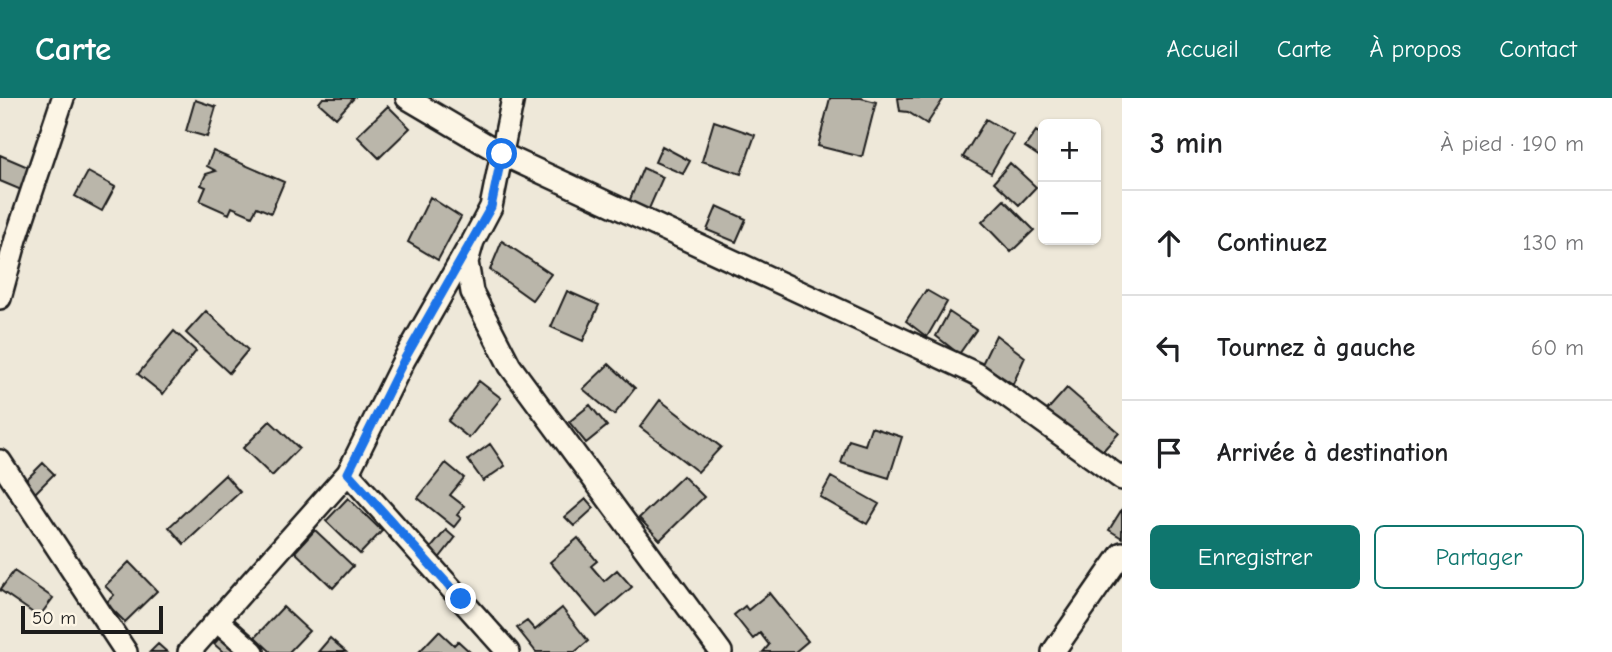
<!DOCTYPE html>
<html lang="fr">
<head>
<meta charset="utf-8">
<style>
  :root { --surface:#fff; --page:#f6f6f6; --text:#202124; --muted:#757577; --line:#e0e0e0; --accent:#0f766e }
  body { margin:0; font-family:"Comic Neue",sans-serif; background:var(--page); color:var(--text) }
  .controls { position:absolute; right:21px; top:21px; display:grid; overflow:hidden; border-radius:10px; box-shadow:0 2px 5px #0004 }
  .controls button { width:63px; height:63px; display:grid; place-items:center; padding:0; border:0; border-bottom:2px solid var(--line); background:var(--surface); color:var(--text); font:35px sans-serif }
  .scale { position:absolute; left:21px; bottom:18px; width:142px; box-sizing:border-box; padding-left:7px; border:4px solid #1c1c1c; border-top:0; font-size:19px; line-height:24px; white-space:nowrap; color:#1c1c1c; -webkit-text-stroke:5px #fcf5e5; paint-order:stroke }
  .stop { position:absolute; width:21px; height:21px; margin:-16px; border:5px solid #1a73e8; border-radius:50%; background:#fff }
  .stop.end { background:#1a73e8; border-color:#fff; box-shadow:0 2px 7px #0008 }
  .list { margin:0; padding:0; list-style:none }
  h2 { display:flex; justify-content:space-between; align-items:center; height:91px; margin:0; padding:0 28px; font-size:30px }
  h2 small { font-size:23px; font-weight:400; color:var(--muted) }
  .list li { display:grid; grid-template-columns:46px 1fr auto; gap:21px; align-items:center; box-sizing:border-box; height:105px; padding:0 28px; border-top:2px solid var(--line) }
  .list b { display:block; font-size:26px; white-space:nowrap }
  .list em { font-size:23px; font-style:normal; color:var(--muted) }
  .actions { display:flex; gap:14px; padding:21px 28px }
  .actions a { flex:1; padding:16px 0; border:2px solid var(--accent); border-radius:10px; text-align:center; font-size:24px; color:var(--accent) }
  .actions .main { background:var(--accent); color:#fff }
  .icon { flex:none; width:38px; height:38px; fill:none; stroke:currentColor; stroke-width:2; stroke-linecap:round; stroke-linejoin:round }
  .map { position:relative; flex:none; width:1122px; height:554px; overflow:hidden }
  header { display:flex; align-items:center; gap:42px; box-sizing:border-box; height:98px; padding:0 35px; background:var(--accent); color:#fff }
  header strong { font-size:33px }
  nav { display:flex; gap:38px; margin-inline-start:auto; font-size:24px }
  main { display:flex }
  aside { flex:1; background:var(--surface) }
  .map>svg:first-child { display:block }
  .building { fill:#bab6aa; stroke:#1c1c1c; stroke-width:2 }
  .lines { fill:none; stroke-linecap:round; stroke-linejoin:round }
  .minor-casing { stroke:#1c1c1c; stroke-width:26 }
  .minor { stroke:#fcf5e5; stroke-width:21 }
  .route { stroke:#1a73e8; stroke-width:9 }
</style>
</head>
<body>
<header>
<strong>Carte</strong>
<nav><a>Accueil</a><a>Carte</a><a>À propos</a><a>Contact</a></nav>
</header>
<main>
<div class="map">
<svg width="1122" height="554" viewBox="0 0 1122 554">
  <rect width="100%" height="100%" fill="#eee8d9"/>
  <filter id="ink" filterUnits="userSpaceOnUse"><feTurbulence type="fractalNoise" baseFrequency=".0143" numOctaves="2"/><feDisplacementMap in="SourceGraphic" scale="14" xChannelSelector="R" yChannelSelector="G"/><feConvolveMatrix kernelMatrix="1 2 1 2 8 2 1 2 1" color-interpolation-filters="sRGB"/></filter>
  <g filter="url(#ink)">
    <path class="building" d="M323 0H354L336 20 319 5Z
      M830 0H861L876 4 862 59 818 48Z
      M898 0H944L927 26 908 14 900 13Z
      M195 2 216 9 207 39 186 33Z
      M388 8 410 30 379 60 357 38Z
      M986 21 1013 37 991 75 963 59Z
      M714 23 755 37 741 76 702 63Z
      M1036 33 1043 38V61L1025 49Z
      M662 48 690 63 683 76 655 64Z
      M213 53 284 84 271 115 257 109 252 118 232 109 229 116 200 103 206 89 201 87 206 76 216 73 207 68Z
      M0 57 35 72 26 94 0 83Z
      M1010 65 1036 89 1019 107 994 84Z
      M643 70 663 79 648 113 629 104Z
      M88 74 115 89 102 113 75 98Z
      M430 99 461 119 438 162 408 144Z
      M1004 102 1034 132 1011 154 982 124Z
      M717 108 746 121 736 144 707 132Z
      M502 143 551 176 532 202 490 172Z
      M926 192 947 204 927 239 906 223Z
      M567 193 599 207 583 243 551 229Z
      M206 213 248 252 229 275 186 235Z
      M949 214 976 232 959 256 936 238Z
      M174 233 196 253 163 296 138 276Z
      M996 237 1025 259 1013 286 982 266Z
      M609 266 635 290 614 317 583 291Z
      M479 283 501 300 469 340 448 323Z
      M1067 290 1119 335 1092 365 1041 319Z
      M660 302 721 349 698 374 640 329Z
      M590 307 607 328 586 345 569 324Z
      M270 323 299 350 272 378 243 350Z
      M871 329 902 339 889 380 841 365 849 342 865 347Z
      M490 346 505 368 483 383 468 362Z
      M43 365 54 376 35 395 24 384Z
      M446 365 464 380 450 397 464 408 457 417 461 420 454 429 418 400Z
      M225 377 240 394 184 446 169 429Z
      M683 378 704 399 660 442 639 420Z
      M831 379 879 406 867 426 820 399Z
      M348 400 382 433 360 456 326 423Z
      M586 401 594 410 574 428 565 419Z
      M1122 411V440L1109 432Z
      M315 432 353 468 333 490 295 454Z
      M446 432 455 440 437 463 425 451 428 447 431 450Z
      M578 440 597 463 591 468 604 483 617 472 632 489 597 519 550 464Z
      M129 464 157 493 125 524 106 505 114 497 105 488Z
      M14 473 53 500 39 519 0 492Z
      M769 495 808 543 795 554H763L769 547 760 535 753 541 734 517 745 508 748 512Z
      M283 509 309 533 289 554H271L255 539Z
      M562 510 588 543 575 554H536L517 530 527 523 535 532Z
      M439 533 454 547 458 543 470 554H419Z
      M222 537 240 554H223L214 546Z
      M330 540 346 554H318Z
      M158 546 167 554H150Z"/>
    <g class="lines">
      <defs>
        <path id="minor" d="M407 0 502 56 977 276 1122 381
          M513 0 491 109 473 143 467 164 472 194 510 268 721 554
          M0 200 16 141 63 0
          M0 363 126 554
          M348 375 508 554
          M217 522 253 554
          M189 554 348 375 404 262 468 150
          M1053 554 1122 455"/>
      </defs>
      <use href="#minor" class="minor-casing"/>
      <use href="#minor" class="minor"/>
    </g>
  </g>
  <g class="lines" filter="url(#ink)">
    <path class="route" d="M461 501 348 375 404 262 491 109 502 56"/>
  </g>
</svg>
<div class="controls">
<button>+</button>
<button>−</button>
</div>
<div class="scale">50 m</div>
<div class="stop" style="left:502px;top:56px"></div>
<div class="stop end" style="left:461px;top:501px"></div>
</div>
<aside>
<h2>3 min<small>À pied · 190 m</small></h2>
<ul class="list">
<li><svg class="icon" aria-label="ahead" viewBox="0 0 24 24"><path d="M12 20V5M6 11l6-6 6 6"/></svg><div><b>Continuez</b></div><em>130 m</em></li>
<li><svg class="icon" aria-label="left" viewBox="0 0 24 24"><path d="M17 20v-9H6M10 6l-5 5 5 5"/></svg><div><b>Tournez à gauche</b></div><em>60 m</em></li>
<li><svg class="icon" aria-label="arrive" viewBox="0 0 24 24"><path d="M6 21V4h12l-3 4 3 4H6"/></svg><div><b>Arrivée à destination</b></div></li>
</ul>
<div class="actions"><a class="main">Enregistrer</a><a>Partager</a></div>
</aside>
</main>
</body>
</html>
